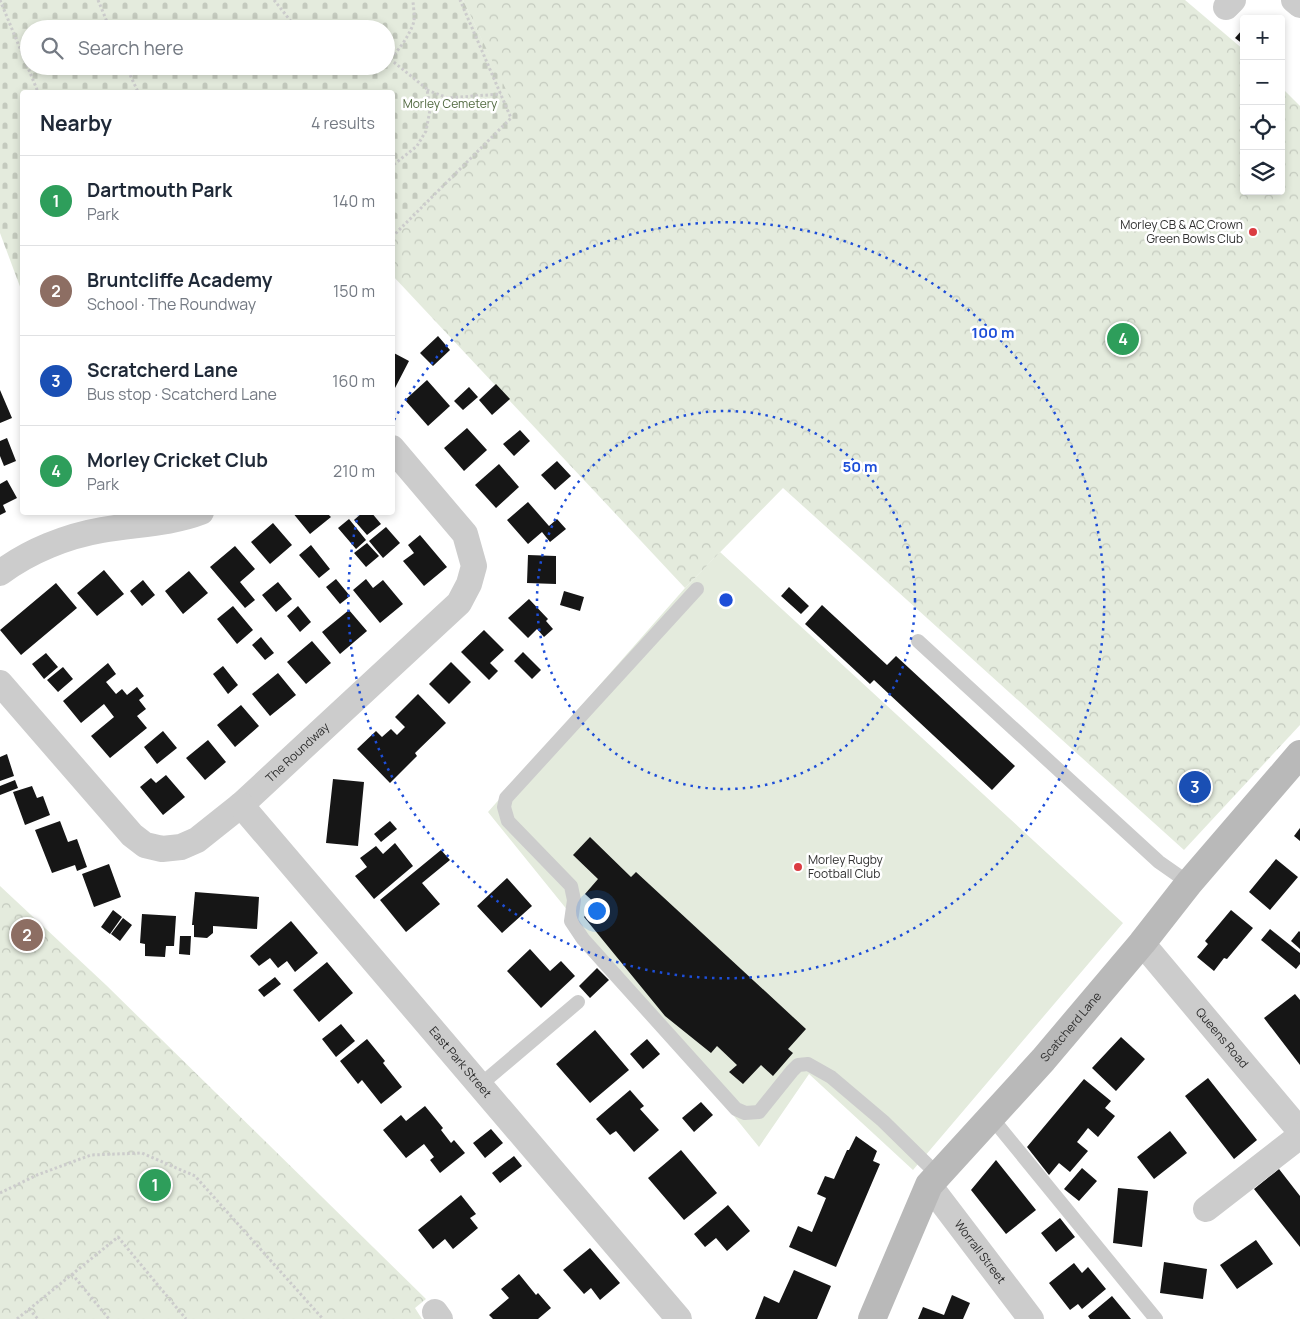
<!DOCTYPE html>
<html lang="en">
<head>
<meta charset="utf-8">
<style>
  :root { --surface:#fff; --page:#f6f6f7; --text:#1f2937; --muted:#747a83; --line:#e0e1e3; --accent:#ea580c }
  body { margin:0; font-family:Manrope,sans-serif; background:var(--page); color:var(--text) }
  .controls { position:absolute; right:15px; top:15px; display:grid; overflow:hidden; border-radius:5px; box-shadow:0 2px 8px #0003 }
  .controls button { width:45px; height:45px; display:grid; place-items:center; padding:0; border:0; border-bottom:1px solid var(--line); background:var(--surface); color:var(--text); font:25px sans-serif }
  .you { position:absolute; left:596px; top:910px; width:18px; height:18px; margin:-12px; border:4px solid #fff; border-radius:50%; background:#1a73e8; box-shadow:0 0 0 8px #1a73e833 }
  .badge { display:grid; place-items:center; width:32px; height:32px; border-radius:50%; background:var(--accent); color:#fff; font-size:16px; font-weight:700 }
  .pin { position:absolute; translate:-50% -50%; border:2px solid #fff; box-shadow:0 1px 5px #0006 }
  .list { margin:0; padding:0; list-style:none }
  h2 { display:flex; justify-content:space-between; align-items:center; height:65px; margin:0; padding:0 20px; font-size:21px }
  h2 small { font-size:16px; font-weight:400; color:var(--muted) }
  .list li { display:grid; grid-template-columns:32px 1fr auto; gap:15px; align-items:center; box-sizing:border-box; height:90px; padding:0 20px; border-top:1px solid var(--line) }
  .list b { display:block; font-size:19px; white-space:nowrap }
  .list p { margin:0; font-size:16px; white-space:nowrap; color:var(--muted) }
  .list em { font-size:16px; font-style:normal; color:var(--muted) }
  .icon { flex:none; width:28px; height:28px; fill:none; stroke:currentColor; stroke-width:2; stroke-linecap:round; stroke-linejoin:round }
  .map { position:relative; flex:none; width:1300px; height:1319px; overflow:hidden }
  .search { position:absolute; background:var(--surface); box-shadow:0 2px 8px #0003; left:20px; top:20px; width:375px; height:55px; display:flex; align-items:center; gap:12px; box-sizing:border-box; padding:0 18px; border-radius:28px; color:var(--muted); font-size:19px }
  .panel { position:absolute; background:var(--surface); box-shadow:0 2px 8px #0003; left:20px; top:90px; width:375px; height:425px; border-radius:5px }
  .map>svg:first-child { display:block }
  .green { fill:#e4ebdd }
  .forest { fill:url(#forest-crowns) }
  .cemetery { fill:url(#cemetery-stones); fill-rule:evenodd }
  .building { fill:#161616 }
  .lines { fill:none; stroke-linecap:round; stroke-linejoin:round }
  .path { stroke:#ccc; stroke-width:3; stroke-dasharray:2.5 2.5; stroke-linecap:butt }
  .lane { stroke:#ccc; stroke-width:14 }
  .street { stroke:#ccc; stroke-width:26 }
  .secondary { stroke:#b9b9b9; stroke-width:28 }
  .ring { fill:none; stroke:#1d4ed8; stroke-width:2.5; stroke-dasharray:2.5 5 }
  .poi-dot { fill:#db3c41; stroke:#fff; stroke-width:2 }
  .labels { text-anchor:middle; stroke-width:5; stroke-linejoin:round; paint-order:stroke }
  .park-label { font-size:12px; fill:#50683f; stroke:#fff }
  .poi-label { font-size:12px; fill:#2f2f2f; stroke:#fff; text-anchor:end }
  .street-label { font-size:12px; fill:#2f2f2f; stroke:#fff }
  .centre { fill:#1d4ed8; stroke:#fff; stroke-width:2.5 }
  .ring-label { font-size:15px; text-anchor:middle; font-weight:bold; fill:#1d4ed8; stroke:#fff; stroke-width:5; stroke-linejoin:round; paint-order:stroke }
</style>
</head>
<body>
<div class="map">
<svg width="1300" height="1319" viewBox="0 0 1300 1319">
  <defs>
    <pattern id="forest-crowns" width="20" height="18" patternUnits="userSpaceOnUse" patternTransform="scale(1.25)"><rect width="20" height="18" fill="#e4ebdd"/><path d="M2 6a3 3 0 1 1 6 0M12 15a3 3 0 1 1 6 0" fill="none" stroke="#c4cabe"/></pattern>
    <pattern id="cemetery-stones" width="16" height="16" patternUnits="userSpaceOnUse" patternTransform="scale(1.25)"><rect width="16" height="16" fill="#e4ebdd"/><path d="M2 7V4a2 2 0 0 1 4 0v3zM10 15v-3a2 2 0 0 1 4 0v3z" fill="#c4cabe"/></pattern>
  </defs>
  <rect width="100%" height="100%" fill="#fff"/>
  <path class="green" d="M720 552 1123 923 913 1170 809 1074 759 1147 488 812 685 588Z"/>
  <path class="forest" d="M463 0H1185L1244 50V191H1281V87L1300 106V725L1184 850 783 488 685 588 393 276 392 232 519 119Z
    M0 886 106 985 426 1299 415 1308 422 1319H0Z"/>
  <path class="cemetery" d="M0 0H463L520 119 393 232 392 92H22V292L0 233ZM29 29H386V66H29Z"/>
  <path class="building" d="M1242 30 1244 32V45L1235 38Z
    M438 336 450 350 433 366 420 353Z
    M392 352 409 361 395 388 392 387Z
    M427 380 450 406 428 426 405 400Z
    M496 384 510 399 492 415 479 400Z
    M469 387 478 397 463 410 454 401Z
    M0 390 12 418 0 423Z
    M467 428 487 450 464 471 444 448Z
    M520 430 530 441 514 456 503 444Z
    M7 438 16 461 4 466 0 456V441Z
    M557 461 571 476 555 490 541 475Z
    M499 464 519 487 496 508 475 485Z
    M7 480 17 498 3 505 6 512 0 515V484Z
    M528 502 549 526 557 519 566 529 550 542 542 532 528 544 507 520Z
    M292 512H326L331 517 310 534Z
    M363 512H371L381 524 367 535 354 520Z
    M349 519 366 540 356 549 338 528Z
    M273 523 292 545 270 564 251 542Z
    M386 527 400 543 383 558 369 541Z
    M420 535 447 567 424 586 403 561 414 553 408 545Z
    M367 543 379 556 366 567 354 553Z
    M311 545 330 569 319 578 299 555Z
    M235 546 255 569 240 582 255 600 245 608 210 567Z
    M528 555 556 556V584L527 583Z
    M104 570 124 594 97 616 77 593Z
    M189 571 208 593 183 614 165 591Z
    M336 579 350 596 340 604 326 587Z
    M366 579 373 588 383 580 403 604 380 623 353 590Z
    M143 580 155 595 142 606 130 591Z
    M278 582 292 599 276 612 262 595Z
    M56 583 77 608 21 655 0 630Z
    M789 587 809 606 801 614 781 596Z
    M564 591 584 597 580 611 560 605Z
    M529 599 548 619 546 621 553 629 544 637 537 629 528 638 508 618Z
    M822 605 887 665 896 656 1015 766 992 790 874 680 870 684 805 624Z
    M233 606 253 630 237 644 217 619Z
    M298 606 311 622 300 632 287 616Z
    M349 610 367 631 340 654 322 632Z
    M484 630 504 650 490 663 498 671 489 680 461 652Z
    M261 637 274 653 265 660 252 645Z
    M312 641 331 663 306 684 287 662Z
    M523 652 541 670 532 679 514 661Z
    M46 653 58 667 44 679 32 664Z
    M451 662 471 682 449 704 429 684Z
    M108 663 116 674 106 682 116 694 122 689 127 695 137 687 144 696 139 700 146 709 137 716 147 728 110 758 91 736 114 717 104 704 81 723 63 701Z
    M223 666 238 685 228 694 213 674Z
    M63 667 73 679 58 692 47 680Z
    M278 673 296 695 270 716 252 694Z
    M418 694 446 723 415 753 417 756 390 783 357 749 376 731 382 737 391 729 397 735 405 727 395 717Z
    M241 705 259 726 235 747 217 725Z
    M163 731 177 748 157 764 144 747Z
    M208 740 226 762 205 780 186 758Z
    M7 754 14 776 0 781V757Z
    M166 775 185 797 163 815 140 787 151 778 156 783Z
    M333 779 364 782 358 846 326 843Z
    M15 780 18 788 0 795V786Z
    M32 786 37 798 43 796 50 815 25 825 13 792Z
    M60 821 68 842 77 839 87 867 77 871 75 865 52 873 35 830Z
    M390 821 397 829 381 842 374 834Z
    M1300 828V841L1294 836Z
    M590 837 631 877 636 872 806 1029 788 1049 793 1053 773 1076 761 1065 743 1084 729 1072 737 1065 717 1046 711 1053 665 1016 584 917 596 904 585 894 598 879 573 855Z
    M395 843 413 866 374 899 355 876 367 867 360 858 376 846 383 854Z
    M441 850 450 860 422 883 440 904 406 932 380 900Z
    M1276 859 1298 877 1270 910 1249 892Z
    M109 864 121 897 94 907 82 874Z
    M507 878 532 906 502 933 477 906Z
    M195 892 259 897 257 929 213 926V933L207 938 194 937V925H192Z
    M113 910 122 917 110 934 101 927Z
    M1231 910 1253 928 1227 959 1224 958 1214 971 1197 957 1208 944 1205 941Z
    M142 914 176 916 174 946H166L165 957 145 956V944L140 943Z
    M123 918 132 925 120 941 111 934Z
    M291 921 318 953 295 972 287 961 278 968 270 958 259 966 250 956Z
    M1270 929 1300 953V964L1296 969 1261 940Z
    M1299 931 1300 932V949L1291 941Z
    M180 936H191L190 955 179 954Z
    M530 949 550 971 561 961 575 976 541 1008 507 971Z
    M327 962 353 993 319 1022 293 990Z
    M597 968 609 980 590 998 579 986Z
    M275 977 281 984 264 997 258 990Z
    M1295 994 1300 1000V1065L1264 1018Z
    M341 1024 355 1041 336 1057 322 1039Z
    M595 1030 629 1070 590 1103 556 1064Z
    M1121 1037 1145 1059 1116 1091 1092 1068Z
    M367 1039 385 1061 383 1063 402 1087 381 1104 362 1080 358 1084 340 1061Z
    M647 1039 660 1054 643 1069 630 1054Z
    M1208 1078 1257 1140 1234 1159 1185 1096Z
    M1084 1079 1111 1101 1105 1108 1115 1116 1098 1137 1088 1128 1077 1142 1088 1151 1070 1172 1059 1163 1049 1175 1027 1147Z
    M630 1090 644 1106 640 1109 659 1130 634 1152 616 1131 610 1135 596 1119Z
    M701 1102 713 1115 694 1132 682 1118Z
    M425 1106 443 1128 441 1130 451 1143 454 1140 465 1153 440 1173 430 1160 434 1157 424 1144 406 1158 383 1130 401 1115 406 1121Z
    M491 1129 503 1143 485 1158 473 1143Z
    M1170 1131 1187 1153 1154 1179 1137 1157Z
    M856 1136 877 1151 873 1161 880 1164 836 1267 789 1247 798 1226 812 1232 826 1198 817 1194 825 1176 834 1179 847 1150H849Z
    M681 1150 717 1193 684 1220 648 1178Z
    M514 1156 522 1166 500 1183 492 1173Z
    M996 1160 1036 1210 1006 1234 971 1190Z
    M1082 1168 1097 1181 1079 1201 1064 1189Z
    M1279 1169 1300 1196V1247L1254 1189Z
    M1118 1188 1148 1191 1142 1247 1113 1243Z
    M461 1195 476 1214 470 1218 478 1228 453 1249 445 1239 433 1249 418 1230Z
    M728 1205 750 1231 727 1251 716 1238 705 1247 694 1234Z
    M1060 1218 1075 1237 1056 1252 1041 1233Z
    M1256 1240 1273 1264 1237 1289 1220 1265Z
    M590 1248 620 1283 600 1300 591 1288 584 1294 563 1270Z
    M1164 1262 1207 1269 1203 1299 1160 1293Z
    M1074 1263 1082 1273 1088 1267 1106 1289 1082 1309 1078 1304 1070 1310 1049 1283Z
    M794 1270 831 1286 817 1319H755L764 1296 779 1303Z
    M519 1274 536 1295 538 1293 551 1308 538 1319H493L489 1315 509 1298 501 1289Z
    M952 1295 970 1303 963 1319H918L923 1307 944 1315Z
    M1112 1296 1131 1319H1090L1088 1316Z"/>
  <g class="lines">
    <path class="path" d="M0 0 38 92
      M98 0 110 29
      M274 0 297 29
      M390 59 427 89 430 110 426 131 417 146 392 166
      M386 60C396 57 412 31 414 21 415 15 413 6 413 0
      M126 66 138 92
      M427 90 448 98 501 94
      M392 237 511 118 460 0
      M0 1193 37 1175 91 1155 142 1153 195 1176 323 1319
      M72 1274 109 1319
      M29 1309 38 1319
      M17 1319 118 1237 186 1319"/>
    <path class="lane" d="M697 589 506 798 504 807 508 821 571 886 574 900 571 921 583 939 736 1109 745 1113 759 1112 792 1071 798 1065 808 1064 831 1077 883 1121 938 1175
      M918 641 1159 862 1189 883
      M480 1085 578 1002
      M991 1117 1156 1319"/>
    <g class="street">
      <path d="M1294 0 1300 5"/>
      <path d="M1226 7 1233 0"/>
      <path d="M0 573C29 551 67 536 102 530 135 524 170 524 201 512"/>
      <path id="s1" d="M0 683 132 835 145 845 162 849 181 847 197 840 241 805 459 603 469 584 474 566 465 534 392 448"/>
      <path id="s2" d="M241 805 679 1319"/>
      <path id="s3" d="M1142 943 1300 1131"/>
      <path id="s4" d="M929 1185 1031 1319"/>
      <path d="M1206 1209 1300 1136"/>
      <path d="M435 1312 440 1319"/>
    </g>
    <path class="secondary" id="s5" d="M872 1319 929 1185 1043 1060 1142 943 1189 883 1300 754"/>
  </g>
  <g class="ring">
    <circle cx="726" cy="600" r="189"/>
    <path d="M394 420A378 378 0 1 1 358 515"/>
  </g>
  <g class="poi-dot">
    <circle cx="1253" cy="232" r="5"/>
    <circle cx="798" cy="867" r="5"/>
  </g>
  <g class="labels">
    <g class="park-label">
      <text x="450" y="108">Morley Cemetery</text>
    </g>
    <g class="poi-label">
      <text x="1243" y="229">Morley CB &amp; AC Crown<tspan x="1243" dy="14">Green Bowls Club</tspan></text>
      <text x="808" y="864" text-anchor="start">Morley Rugby<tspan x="808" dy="14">Football Club</tspan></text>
    </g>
    <g class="street-label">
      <text dy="4" stroke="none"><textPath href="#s1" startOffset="405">The Roundway</textPath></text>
      <text dy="4" stroke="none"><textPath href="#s5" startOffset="358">Scatcherd Lane</textPath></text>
      <text dy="4" stroke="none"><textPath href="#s3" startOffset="124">Queens Road</textPath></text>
      <text dy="4" stroke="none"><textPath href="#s2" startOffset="338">East Park Street</textPath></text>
      <text dy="4" stroke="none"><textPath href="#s4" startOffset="84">Worrall Street</textPath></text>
    </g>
  </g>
  <circle cx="726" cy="600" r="8" class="centre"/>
  <g class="ring-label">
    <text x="993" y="338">100 m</text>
    <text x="860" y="472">50 m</text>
  </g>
</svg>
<div class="controls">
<button>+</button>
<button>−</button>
<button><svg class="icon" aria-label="locate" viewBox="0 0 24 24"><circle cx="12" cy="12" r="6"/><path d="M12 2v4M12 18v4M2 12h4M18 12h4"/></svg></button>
<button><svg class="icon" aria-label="layers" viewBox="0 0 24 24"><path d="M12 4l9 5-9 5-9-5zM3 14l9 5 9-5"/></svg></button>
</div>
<div class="you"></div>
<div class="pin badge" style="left:155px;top:1185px;background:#2e9e5b">1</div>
<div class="pin badge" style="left:27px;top:935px;background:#8d6e63">2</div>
<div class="pin badge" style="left:1195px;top:787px;background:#1a4fb4">3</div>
<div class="pin badge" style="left:1123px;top:339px;background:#2e9e5b">4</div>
<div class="search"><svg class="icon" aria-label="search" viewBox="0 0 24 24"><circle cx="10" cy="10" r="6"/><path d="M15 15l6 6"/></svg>Search here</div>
<section class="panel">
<h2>Nearby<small>4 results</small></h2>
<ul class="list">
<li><span class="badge" style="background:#2e9e5b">1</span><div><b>Dartmouth Park</b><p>Park</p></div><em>140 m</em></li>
<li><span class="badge" style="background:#8d6e63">2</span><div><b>Bruntcliffe Academy</b><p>School · The Roundway</p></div><em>150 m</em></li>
<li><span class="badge" style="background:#1a4fb4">3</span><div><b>Scratcherd Lane</b><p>Bus stop · Scatcherd Lane</p></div><em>160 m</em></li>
<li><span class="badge" style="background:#2e9e5b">4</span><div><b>Morley Cricket Club</b><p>Park</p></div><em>210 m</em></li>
</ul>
</section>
</div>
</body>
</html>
